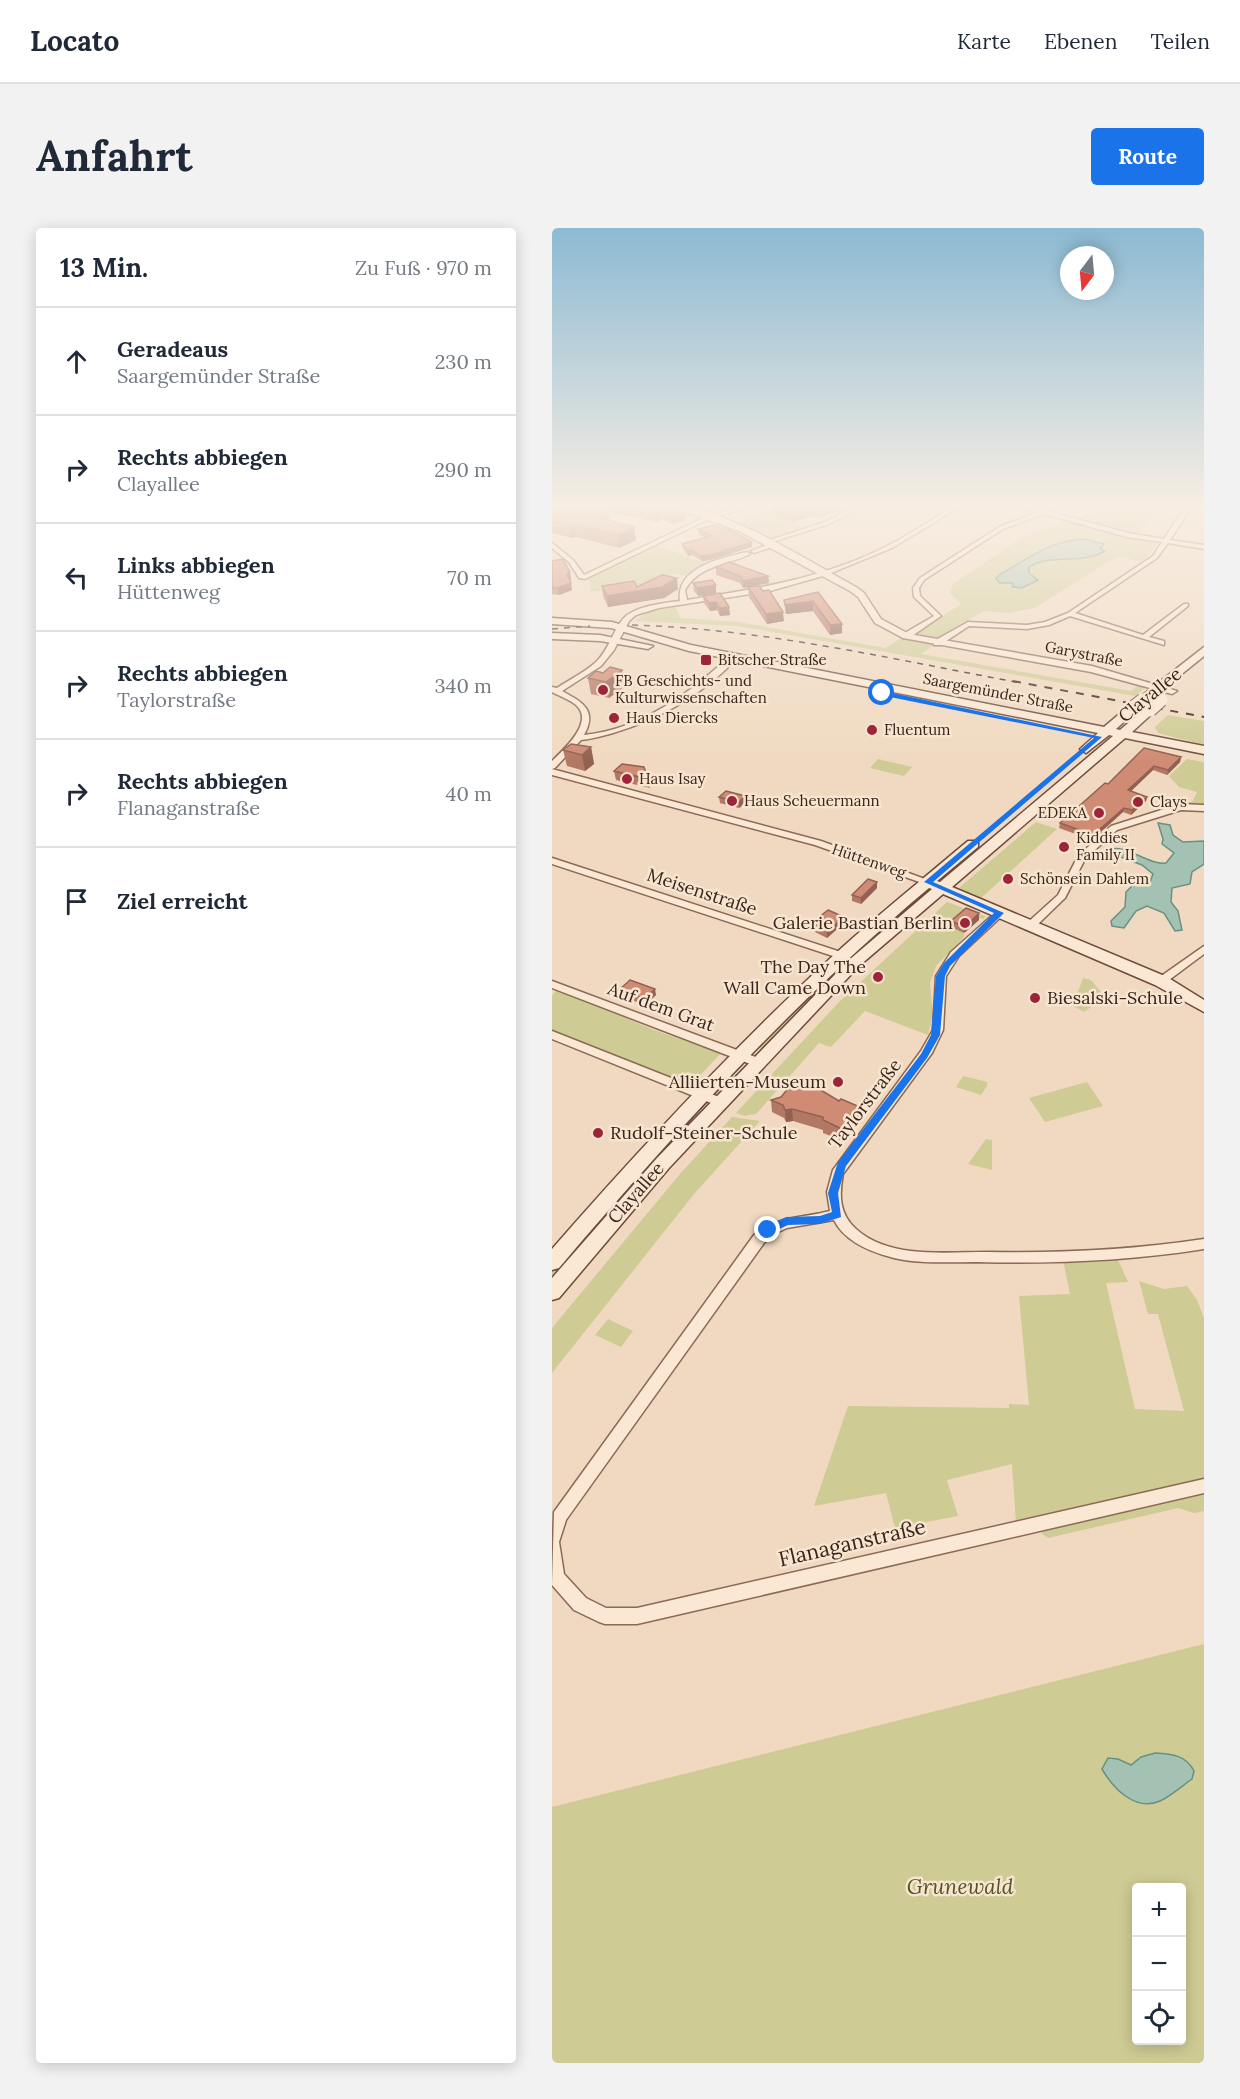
<!DOCTYPE html>
<html lang="de">
<head>
<meta charset="utf-8">
<style>
  :root { --surface:#fff; --page:#f2f2f3; --text:#1f2937; --muted:#747a83; --line:#e0e1e3; --accent:#1a73e8 }
  body { margin:0; font-family:Lora,serif; background:var(--page); color:var(--text) }
  .controls { position:absolute; right:18px; bottom:18px; display:grid; overflow:hidden; border-radius:6px; box-shadow:0 3px 15px #0003 }
  .controls button { width:54px; height:54px; display:grid; place-items:center; padding:0; border:0; border-bottom:2px solid var(--line); background:var(--surface); color:var(--text); font:30px sans-serif }
  .compass { position:absolute; left:508px; top:18px; width:54px; height:54px; border-radius:50%; background:var(--surface); box-shadow:0 3px 15px #0003; rotate:196deg }
  .stop { position:absolute; width:18px; height:18px; margin:-14px; border:4px solid #1a73e8; border-radius:50%; background:#fff }
  .stop.end { background:#1a73e8; border-color:#fff; box-shadow:0 2px 6px #0008 }
  .list { margin:0; padding:0; list-style:none }
  h2 { display:flex; justify-content:space-between; align-items:center; height:78px; margin:0; padding:0 24px; font-size:26px }
  h2 small { font-size:20px; font-weight:400; color:var(--muted) }
  .list li { display:grid; grid-template-columns:39px 1fr auto; gap:18px; align-items:center; box-sizing:border-box; height:108px; padding:0 24px; border-top:2px solid var(--line) }
  .list b { display:block; font-size:22px; white-space:nowrap }
  .list p { margin:0; font-size:20px; white-space:nowrap; color:var(--muted) }
  .list em { font-size:20px; font-style:normal; color:var(--muted) }
  .icon { flex:none; width:33px; height:33px; fill:none; stroke:currentColor; stroke-width:2; stroke-linecap:round; stroke-linejoin:round }
  .map { position:relative; flex:none; width:652px; height:1835px; overflow:hidden; border-radius:6px }
  header { display:flex; align-items:center; gap:36px; box-sizing:border-box; height:84px; padding:0 30px; background:var(--surface); border-bottom:2px solid var(--line) }
  header strong { font-size:28px }
  nav { display:flex; gap:33px; margin-inline-start:auto; font-size:21px }
  .intro { display:flex; align-items:center; justify-content:space-between; box-sizing:border-box; height:144px; padding:0 36px }
  h1 { margin:0; font-size:42px }
  .button { padding:15px 27px; border-radius:6px; background:var(--accent); color:#fff; font-size:21px; font-weight:700 }
  main { display:flex; gap:36px; padding:0 36px }
  aside { flex:1; background:var(--surface); border-radius:6px; box-shadow:0 3px 15px #0003 }
  .map>svg:first-child { display:block }
  .green { fill:#cecb94; fill-rule:evenodd }
  .water { fill:#a3c2b4; stroke:#6a9080; stroke-width:1.5 }
  .lines { fill:none; stroke-linecap:round; stroke-linejoin:round }
  .minor-casing { stroke:#8a6957; stroke-width:3 }
  .tertiary-casing { stroke:#8a6957; stroke-width:3 }
  .secondary-casing { stroke:#6c4b3b; stroke-width:3 }
  .minor { fill:#fae8d4; fill-rule:evenodd }
  .tertiary { fill:#fae8d4; fill-rule:evenodd }
  .secondary { fill:#fae8d4; fill-rule:evenodd }
  .rail-far1 { stroke:#39251c; stroke-width:1.5; stroke-dasharray:6 6; stroke-linecap:butt }
  .rail { stroke:#39251c; stroke-width:2; stroke-dasharray:8 8; stroke-linecap:butt }
  .secondary-bridge-casing { stroke:#6c4b3b; stroke-width:15; stroke-linecap:butt }
  .secondary-bridge { stroke:#fae8d4; stroke-width:13 }
  .wall { fill:#b37864 }
  .shaded-wall { fill:#926151 }
  .building { fill:#d08b74; stroke:#926151; stroke-width:1.5 }
  .route { fill:#1a73e8 }
  .poi-dot { fill:#9c253a; stroke:#f7e5d0; stroke-width:2 }
  .labels { text-anchor:middle; stroke-width:5; stroke-linejoin:round; paint-order:stroke }
  .far-street-label { font-size:15px; fill:#39251c; stroke:#f7e5d0 }
  .far-poi-label { font-size:15px; fill:#39251c; stroke:#f7e5d0; text-anchor:start }
  .street-label { font-size:18px; fill:#39251c; stroke:#f7e5d0 }
  .poi-label { font-size:18px; fill:#39251c; stroke:#f7e5d0; text-anchor:end }
  .near-street-label { font-size:21px; fill:#39251c; stroke:#f7e5d0 }
  .near-park-label { font-size:21px; font-style:italic; fill:#525622; stroke:#f7e5d0 }
</style>
</head>
<body>
<header>
<strong>Locato</strong>
<nav><a>Karte</a><a>Ebenen</a><a>Teilen</a></nav>
</header>
<div class="intro"><h1>Anfahrt</h1><a class="button">Route</a></div>
<main>
<aside>
<h2>13 Min.<small>Zu Fuß · 970 m</small></h2>
<ul class="list">
<li><svg class="icon" aria-label="ahead" viewBox="0 0 24 24"><path d="M12 20V5M6 11l6-6 6 6"/></svg><div><b>Geradeaus</b><p>Saargemünder Straße</p></div><em>230 m</em></li>
<li><svg class="icon" aria-label="right" viewBox="0 0 24 24"><path d="M7 20v-9h11M14 6l5 5-5 5"/></svg><div><b>Rechts abbiegen</b><p>Clayallee</p></div><em>290 m</em></li>
<li><svg class="icon" aria-label="left" viewBox="0 0 24 24"><path d="M17 20v-9H6M10 6l-5 5 5 5"/></svg><div><b>Links abbiegen</b><p>Hüttenweg</p></div><em>70 m</em></li>
<li><svg class="icon" aria-label="right" viewBox="0 0 24 24"><path d="M7 20v-9h11M14 6l5 5-5 5"/></svg><div><b>Rechts abbiegen</b><p>Taylorstraße</p></div><em>340 m</em></li>
<li><svg class="icon" aria-label="right" viewBox="0 0 24 24"><path d="M7 20v-9h11M14 6l5 5-5 5"/></svg><div><b>Rechts abbiegen</b><p>Flanaganstraße</p></div><em>40 m</em></li>
<li><svg class="icon" aria-label="arrive" viewBox="0 0 24 24"><path d="M6 21V4h12l-3 4 3 4H6"/></svg><div><b>Ziel erreicht</b></div></li>
</ul>
</aside>
<div class="map">
<svg width="652" height="1835" viewBox="0 0 652 1835">
  <rect width="100%" height="100%" fill="#f0d9c0"/>
  <path class="green" d="M557 277H610L585 307 523 291Z
    M223 282 219 285C233 291 233 291 252 293L244 296 252 299 263 297 216 311 177 292 184 289 191 292 196 291 194 289 196 287Z
    M514 292 606 316 590 334 566 328 482 380 457 385 432 383 384 411 364 406 409 376 398 365 401 356 469 310Z
    M105 318 156 336 135 348 120 346 113 354 39 364 37 352 39 349Z
    M123 379 129 390 186 394 333 420 351 409 383 416 369 426 579 463 588 456 592 461 583 468 186 398 82 393 97 384Z
    M616 487 652 493V517L606 505 603 499Z
    M326 531 360 539 352 548 318 540Z
    M635 531 652 534V578L628 577 641 573 645 564 627 559 617 548Z
    M484 594 505 601 429 670 409 662 408 659Z
    M368 665 375 668 212 822 204 819 246 774Z
    M395 674 433 688 432 691 414 686 399 699 412 705V709L384 738 378 755 381 787 376 807 313 783 279 819 267 815 204 886 192 888 184 885 288 773Z
    M531 750 539 752 553 769 532 784 521 778Z
    M5 761 102 802 169 825 138 858 0 803V768Z
    M411 848 435 854V858L429 867 404 859Z
    M535 854 551 878 493 894 477 870Z
    M143 882 151 885 0 1057V1042Z
    M180 889 208 893 142 966 0 1145V1100L128 946Z
    M434 911 440 912V942L416 936Z
    M511 1032H566L576 1054 554 1055 583 1181 632 1183 606 1086H596L587 1053 612 1061 635 1058 645 1072 652 1090V1252L464 1295 460 1236 395 1252 406 1288 343 1300 334 1265 262 1278 296 1178 457 1180V1176L477 1177 467 1068 518 1066Z
    M56 1091 81 1103 69 1119 43 1107Z
    M652 1264V1283L642 1285 626 1280 496 1310 490 1306 491 1302Z
    M652 1416V1835H0V1579ZM584 1660H630V1812H584Z"/>
  <path class="water" d="M532 311 552 316 548 320 553 323C530 337 500 325 477 339V345L486 352 470 360 461 359 460 355H448L444 351 447 347C474 332 499 312 532 311Z
    M606 595 618 597 621 607 631 614 652 613V636L640 644 638 656 620 660 619 674 626 683 630 702 623 703 612 685 595 678 584 683 572 700 560 698 559 693 573 679 574 664 580 658 598 654 601 646 590 637 558 625 557 622C572 614 597 638 614 635L622 625 610 616 611 611Z
    M603 1525C620 1526 634 1527 642 1543L640 1551C630 1558 619 1568 608 1573 583 1584 561 1560 550 1541L556 1530 566 1531 579 1537 589 1529Z"/>
  <g class="lines">
    <defs>
      <path id="minor" d="M198 277H208L159 290 33 351 27 350 17 334 0 320V315L21 332 32 347 155 288Z
        M305 277H313L277 296 217 315 212 314 273 294Z
        M404 277H411L340 320 274 347 218 363 107 380 84 387 77 393 62 422 49 438 10 463C30 474 46 482 32 507 90 501 138 465 179 427L186 429C152 466 108 491 61 505 50 508 40 511 29 512L3 540 0 541V533C11 522 42 495 25 478 19 472 7 468 0 464V459L5 460C17 452 33 444 44 434 57 422 60 404 71 391 82 378 112 375 128 373 123 339 170 330 195 324L198 326C175 338 148 336 133 362L135 372C204 361 274 350 337 317 360 305 382 290 404 277Z
        M465 277H475L576 305 612 311C620 299 630 277 646 277L635 286 618 312 652 317V321L616 315 605 330 523 385 591 407 632 376H636V378L597 409 612 413V417L518 388 497 397 475 401 417 398 388 417H382V413L416 394 475 397 493 394 516 385 601 328 610 314 575 309 492 286 451 301 372 352 367 360 368 368 389 388 357 410H351V406L382 388 362 369 361 360 368 350 447 299 486 284Z
        M221 315 224 317 223 318 202 325 199 323Z
        M0 541 269 613 381 654 376 657 373 656 263 617 0 547Z
        M628 576 652 577V583L629 582 565 602 533 631 513 670 483 699H475V695L506 667 526 628 559 598Z
        M0 630 295 726 296 728 291 731 287 730 0 636Z
        M448 682 453 685 451 687 407 728 394 748 391 802 380 825 291 946C287 967 287 986 304 1001 318 1014 340 1021 359 1023 384 1026 411 1024 437 1024 509 1025 580 1022 652 1011V1021C576 1033 501 1036 424 1034 397 1034 368 1036 342 1030 319 1024 293 1014 282 992L235 1000 220 1007 212 1015 14 1292 7 1314 12 1346 34 1370 54 1380H85L652 1251V1265L85 1396H53L47 1394 22 1382 0 1357 2 1284 202 1007C225 988 251 990 278 983L275 964 281 942 369 823 381 802 384 748 399 724 445 683Z
        M652 718V726L613 755H605L604 753 605 751Z
        M0 753 209 831 211 834 209 837H201L0 760Z
        M0 803 172 871 174 874 168 878 164 877 0 811Z"/>
      <path id="tertiary" d="M114 277C171 277 254 332 304 359L312 365 329 391 357 406 540 438 625 463 620 466 539 444 351 410 323 395 306 369 298 363 187 303Z"/>
      <path id="secondary" d="M0 390 60 394 139 417 552 499 578 477H586V481L564 501 568 502 594 480H602V484L580 504 652 518V526L573 510 400 659 615 749 652 772V784L603 757 391 666 307 738 117 940 7 1070 0 1072V1050L105 930 297 732 380 661 377 660C241 774 122 905 7 1040L0 1042V1021C90 918 183 818 284 725 327 686 372 650 416 613H426V619L385 653 388 654 561 508 557 507 534 525 528 521 546 505 137 423 59 400 0 396Z
        M0 405 48 407 101 418 96 421 48 413 0 411Z
        M652 419V428L595 474H587V470Z"/>
    </defs>
    <use href="#minor" class="minor-casing"/>
    <use href="#tertiary" class="tertiary-casing"/>
    <use href="#secondary" class="secondary-casing"/>
    <use href="#minor" class="minor"/>
    <use href="#tertiary" class="tertiary"/>
    <use href="#secondary" class="secondary"/>
    <path class="rail-far1" d="M80 397C213 401 339 431 469 455
      M0 401 38 398"/>
    <path class="rail" d="M461 453 652 489"/>
    <defs>
      <path id="secondary-bridge" d="M582 479 591 472
        M598 482 609 472"/>
    </defs>
    <use href="#secondary-bridge" class="secondary-bridge-casing"/>
    <use href="#secondary-bridge" class="secondary-bridge"/>
  </g>
  <path class="wall" d="M0 277 82 299 84 312 67 320 24 309 20 310 0 305Z
    M38 277H114L134 292 119 296 109 291 105 294 57 284Z
    M221 277H292L288 282 268 290 260 288 240 294 228 290 221 284Z
    M146 301 200 314V319L158 332 150 333 140 327 136 328 131 321 130 316 153 310 147 306Z
    M0 333 18 344 19 351 18 352 20 362 7 367 0 366Z
    M164 339 216 348 217 355 197 359 211 363 232 393 215 396 197 369 196 359 191 360 188 355 164 347Z
    M141 355 164 357V365L146 368 142 363Z
    M50 358 85 359 126 361 112 370 56 379 51 368Z
    M266 364 290 396V405L278 407 261 383 234 386 232 372Z
    M168 365 178 387 168 388 165 382 158 383 152 375 151 368Z
    M36 450 73 458 57 470 39 466Z
    M39 519 42 536 33 543 15 538 11 522Z
    M592 520 629 529 628 534 615 547 601 542 579 563 595 569 594 573 579 587 571 584 540 612 507 600 508 595 556 556Z
    M62 543 96 551 98 560 64 552Z
    M193 568 194 574 187 580 168 575 167 569Z
    M325 660 309 676 300 673V667Z
    M267 689 292 695 275 710 263 704V698L267 695Z
    M427 692 412 705 399 699V693Z
    M67 762 104 767 93 777 68 768Z
    M262 858 309 891 291 913 271 905V902L241 893 234 894 232 890 220 884 219 872Z"/>
  <path class="shaded-wall" d="M255 277H260V288L240 294 239 282Z
    M270 277H292L288 282 268 290V278Z
    M108 284 109 291 105 294 104 286Z
    M133 285 134 292 119 296 118 289Z
    M57 286 59 299 48 290Z
    M22 296 24 309 20 310 18 298Z
    M82 299 84 312 67 320 66 307Z
    M200 314V319L158 332 150 333 149 328Z
    M139 322 140 327 136 328V323Z
    M18 344 19 351 17 353 15 346Z
    M216 348 217 355 191 360V353Z
    M125 350 126 361 112 370 56 379 55 368Z
    M19 355 20 362 7 367 5 360Z
    M164 357V365L146 368 145 360Z
    M261 373V383L234 386 233 377Z
    M164 374 165 382 158 383 157 375Z
    M177 379 178 387 168 388 167 380Z
    M231 384 232 393 215 396 214 386Z
    M290 396V405L278 407V397Z
    M70 442 73 458 57 470 54 454Z
    M39 519 42 536 33 543 30 527Z
    M629 529 628 534 615 547 616 542Z
    M602 538 601 542 575 567 576 562Z
    M193 568 194 574 187 580V574Z
    M595 569 594 573 579 587 580 582Z
    M572 580 571 584 540 612 541 607Z
    M325 654V660L309 676V670Z
    M427 685V692L412 705 413 699Z
    M292 689V695L275 710V703Z
    M103 761 104 767 93 777 92 771Z
    M308 879 309 891 291 913 290 901Z
    M240 881 241 893 234 894 233 882Z"/>
  <path class="building" d="M0 277H22L57 286 48 290 82 299 66 307 22 296 18 298 0 293Z
    M56 277H114L120 278 133 285 118 289 108 284 104 286Z
    M226 277H255L239 282Z
    M167 296 200 314 158 327 149 328 139 322 136 323 130 316 159 308 146 301Z
    M11 331 18 344 15 346 19 355 5 360H0V333Z
    M177 334 216 348 191 353 188 348 164 339Z
    M110 347 125 350 110 359 55 368 50 358 82 353 85 359Z
    M160 352 164 357 145 360 141 355Z
    M207 358 211 363 217 362 231 384 214 386 196 359Z
    M266 364 290 396 278 397 261 373 233 377 232 372Z
    M168 365 177 379 167 380 164 374 157 375 151 368Z
    M58 439 70 442 54 454 36 450 44 443 51 445Z
    M19 516 39 519 30 527 11 522Z
    M592 520 629 529 616 542 602 538 576 562 595 569 580 582 572 580 541 607 508 595 553 555 556 556Z
    M70 536 92 539 96 551 62 543Z
    M174 563 193 568 187 574 167 569Z
    M316 651 325 654 309 670 300 667Z
    M414 680 427 685 413 699 399 693Z
    M276 682 292 689 275 703 263 698 272 691 267 689Z
    M78 752 103 761 92 771 67 762Z
    M259 851 262 858 287 873 289 871 308 879 290 901 271 892V889L240 881 233 882 231 877 219 872 229 869 243 852 254 854Z"/>
  <linearGradient id="sky" x2="0" y2="1"><stop stop-color="#8cbad3"/><stop offset="0.52" stop-color="#f8eee3"/><stop offset="1" stop-color="#f8eee3" stop-opacity="0"/></linearGradient>
  <rect width="652" height="534" fill="url(#sky)"/>
  <path class="route" d="M330 463 550 509 381 654 452 685 398 738 393 748 388 807 375 830 294 938 286 965 289 989 268 996 236 997 216 1006 211 1002 213 999 234 989 268 988 280 984 276 965 286 934 369 826 379 807 384 748 392 735 442 685 372 654 542 510 328 467Z"/>
  <g class="poi-dot">
    <rect x="148" y="426" width="12" height="12" rx="3"/>
    <circle cx="51" cy="462" r="6"/>
    <circle cx="62" cy="490" r="6"/>
    <circle cx="320" cy="502" r="6"/>
    <circle cx="75" cy="551" r="6"/>
    <circle cx="180" cy="573" r="6"/>
    <circle cx="586" cy="574" r="6"/>
    <circle cx="547" cy="585" r="6"/>
    <circle cx="512" cy="619" r="6"/>
    <circle cx="456" cy="651" r="6"/>
    <circle cx="413" cy="695" r="6"/>
    <circle cx="326" cy="749" r="6"/>
    <circle cx="483" cy="770" r="6"/>
    <circle cx="286" cy="854" r="6"/>
    <circle cx="46" cy="905" r="6"/>
  </g>
  <g class="labels">
    <g class="far-street-label">
      <text transform="translate(532 426) rotate(11)" y="5">Garystraße</text>
      <text transform="translate(446 465) rotate(11)" y="5">Saargemünder Straße</text>
      <text transform="translate(317 633) rotate(19)" y="5">Hüttenweg</text>
    </g>
    <g class="far-poi-label">
      <text x="166" y="437">Bitscher Straße</text>
      <text x="63" y="458">FB Geschichts- und<tspan x="63" dy="17">Kulturwissenschaften</tspan></text>
      <text x="74" y="495">Haus Diercks</text>
      <text x="332" y="507">Fluentum</text>
      <text x="87" y="556">Haus Isay</text>
      <text x="192" y="578">Haus Scheuermann</text>
      <text x="598" y="579">Clays</text>
      <text x="535" y="590" text-anchor="end">EDEKA</text>
      <text x="524" y="615">Kiddies<tspan x="524" dy="17">Family II</tspan></text>
      <text x="468" y="656">Schönsein Dahlem</text>
    </g>
    <g class="street-label">
      <text transform="translate(598 467) rotate(-39)" y="6">Clayallee</text>
      <text transform="translate(150 664) rotate(18)" y="6">Meisenstraße</text>
      <text transform="translate(109 779) rotate(20)" y="6">Auf dem Grat</text>
      <text transform="translate(313 876) rotate(-53)" y="6">Taylorstraße</text>
      <text transform="translate(84 965) rotate(-49)" y="6">Clayallee</text>
    </g>
    <g class="poi-label">
      <text x="401" y="701">Galerie Bastian Berlin</text>
      <text x="314" y="745">The Day The<tspan x="314" dy="21">Wall Came Down</tspan></text>
      <text x="495" y="776" text-anchor="start">Biesalski-Schule</text>
      <text x="274" y="860">Alliierten-Museum</text>
      <text x="58" y="911" text-anchor="start">Rudolf-Steiner-Schule</text>
    </g>
    <g class="near-street-label">
      <text transform="translate(300 1315) rotate(-13)" y="7">Flanaganstraße</text>
    </g>
    <g class="near-park-label">
      <text x="408" y="1666">Grunewald</text>
    </g>
  </g>
</svg>
<div class="controls">
<button>+</button>
<button>−</button>
<button><svg class="icon" aria-label="locate" viewBox="0 0 24 24"><circle cx="12" cy="12" r="6"/><path d="M12 2v4M12 18v4M2 12h4M18 12h4"/></svg></button>
</div>
<svg class="compass" viewBox="-18 -18 36 36"><path d="M0-13l5 13h-10z" fill="#e53935"/><path d="M0 13l5-13h-10z" fill="#747a83"/></svg>
<div class="stop" style="left:330px;top:465px"></div>
<div class="stop end" style="left:216px;top:1002px"></div>
</div>
</main>
</body>
</html>
